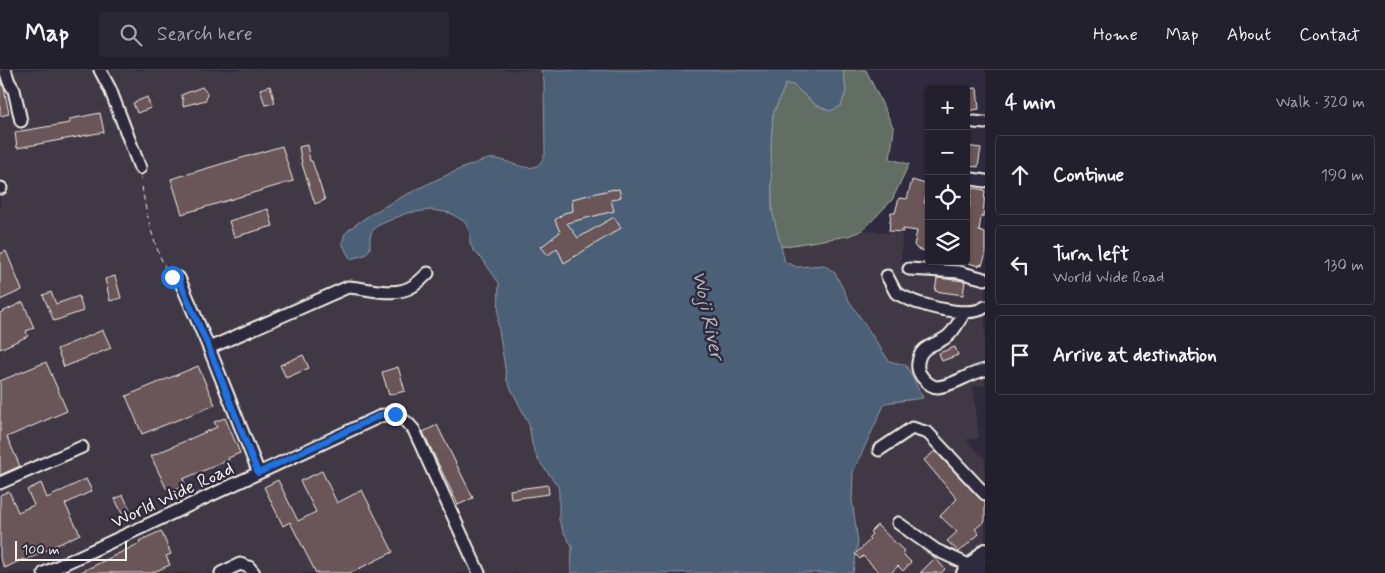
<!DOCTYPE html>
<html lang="en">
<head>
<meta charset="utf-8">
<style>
  :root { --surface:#23202e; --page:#2b2836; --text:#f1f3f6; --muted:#a3a3aa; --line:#403e4a }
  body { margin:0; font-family:Mynerve,sans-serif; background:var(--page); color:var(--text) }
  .controls { position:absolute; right:15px; top:15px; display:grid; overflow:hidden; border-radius:5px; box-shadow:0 1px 4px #0004 }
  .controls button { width:45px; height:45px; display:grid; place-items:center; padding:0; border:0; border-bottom:1px solid var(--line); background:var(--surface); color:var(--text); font:25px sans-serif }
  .scale { position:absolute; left:15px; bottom:12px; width:112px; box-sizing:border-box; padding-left:5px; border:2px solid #f4f1e8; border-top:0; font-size:14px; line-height:18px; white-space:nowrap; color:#f4f1e8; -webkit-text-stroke:4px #2f2a3d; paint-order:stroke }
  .stop { position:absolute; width:15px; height:15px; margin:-11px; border:4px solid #1a73e8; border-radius:50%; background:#fff }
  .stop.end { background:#1a73e8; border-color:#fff; box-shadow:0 1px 5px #0008 }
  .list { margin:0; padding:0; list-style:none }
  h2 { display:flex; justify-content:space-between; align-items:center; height:65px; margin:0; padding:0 20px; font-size:21px }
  h2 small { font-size:16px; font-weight:400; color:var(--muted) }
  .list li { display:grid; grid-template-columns:32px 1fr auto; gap:15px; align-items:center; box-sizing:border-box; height:80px; margin:0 10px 10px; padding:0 10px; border:1px solid var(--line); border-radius:5px }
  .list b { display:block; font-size:19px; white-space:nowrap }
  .list p { margin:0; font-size:16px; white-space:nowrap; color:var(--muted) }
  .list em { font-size:16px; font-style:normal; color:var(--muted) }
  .icon { flex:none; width:28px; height:28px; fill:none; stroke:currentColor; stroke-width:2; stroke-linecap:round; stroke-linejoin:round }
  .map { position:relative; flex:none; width:985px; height:503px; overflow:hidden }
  header { display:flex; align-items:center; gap:30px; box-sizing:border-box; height:70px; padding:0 25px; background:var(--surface); border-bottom:1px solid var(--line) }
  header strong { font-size:24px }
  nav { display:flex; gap:28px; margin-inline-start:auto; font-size:18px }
  .search { width:350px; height:45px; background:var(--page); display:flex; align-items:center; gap:12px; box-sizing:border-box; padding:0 18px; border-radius:5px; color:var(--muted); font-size:19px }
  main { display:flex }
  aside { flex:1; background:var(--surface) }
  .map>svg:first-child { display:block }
  .built { fill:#413745 }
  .green { fill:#626e63; stroke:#abb0a6 }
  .water { fill:#4c6177; stroke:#8f9ba4 }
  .building { fill:#6a5658; stroke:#f4f1e8 }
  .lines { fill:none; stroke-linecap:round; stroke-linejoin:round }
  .minor-casing { stroke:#f4f1e8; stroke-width:15 }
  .major-casing { stroke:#f4f1e8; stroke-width:18 }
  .path { stroke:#f4f1e8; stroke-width:1; stroke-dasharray:5 4; stroke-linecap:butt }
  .minor { stroke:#2f2a3d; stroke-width:11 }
  .major { stroke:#2f2a3d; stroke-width:14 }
  .route { stroke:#1a73e8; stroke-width:6 }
  .labels { text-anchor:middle; stroke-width:5; stroke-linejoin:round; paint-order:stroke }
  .street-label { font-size:19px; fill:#f4f1e8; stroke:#2f2a3d }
  .water-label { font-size:20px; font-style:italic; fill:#b1b7bb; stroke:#2f2a3d }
</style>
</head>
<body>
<header>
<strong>Map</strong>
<div class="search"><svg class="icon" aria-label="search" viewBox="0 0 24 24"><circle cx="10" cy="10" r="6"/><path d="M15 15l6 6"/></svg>Search here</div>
<nav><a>Home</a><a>Map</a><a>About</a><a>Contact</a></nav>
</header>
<main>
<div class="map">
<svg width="985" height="503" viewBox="0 0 985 503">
  <rect width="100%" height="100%" fill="#2f2a3d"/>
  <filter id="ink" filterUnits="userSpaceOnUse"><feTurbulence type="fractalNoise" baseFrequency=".02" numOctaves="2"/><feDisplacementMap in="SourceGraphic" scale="10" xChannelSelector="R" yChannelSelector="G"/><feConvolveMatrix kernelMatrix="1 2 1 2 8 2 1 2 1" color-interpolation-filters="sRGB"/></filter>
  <g filter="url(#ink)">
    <path class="built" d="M0 0H541L544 11 545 84 542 92 535 97H525L503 90 432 113 414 121 367 147 370 179V167L372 161 379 155 407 143 432 140 450 143 465 152 474 181 483 190 499 213 498 254 507 311 529 354 532 374 538 390 558 416 559 424V450L563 461 572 476 571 503H0Z
      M863 160 902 164 901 192 967 198 985 203V316H973L979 368 966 370 985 389V503H853L858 472 852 430 853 402 885 333 922 328 906 295 889 291 848 229 835 203 824 195 797 197 785 192 780 177 848 166Z"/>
    <path class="green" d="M843 0H866L894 59 890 89 909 94 892 130 863 160 848 166 780 177 772 141 771 74 773 44 786 13 793 15 816 35 841 36 846 21Z"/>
    <path class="water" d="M541 0H843L846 21 841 36 830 41 816 35 793 15 786 13 773 44 771 74 772 141 785 192 797 197 824 195 835 203 848 229 889 291 906 295 923 328 885 333 853 402 852 430 858 472 853 503H571L572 476 563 461 559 450V424L558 416 538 390 532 374 529 354 507 311 498 254 499 213 483 190 474 181 470 174V164L465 152 450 143 432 140 407 143 379 155 372 161 370 167V179L365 185 350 189 342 173C343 171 344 166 344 165 359 145 464 94 489 89 510 86 535 113 545 84L544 11Z"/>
    <path class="building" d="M0 14H2L4 18 9 44 0 46Z
      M270 16 275 33 265 35 260 19Z
      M202 17 207 23 206 30 183 36V30L181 25Z
      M977 18 979 39 967 41 966 19Z
      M147 27 151 38 137 43 133 33Z
      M100 43 104 62 17 78 15 62 70 53V49Z
      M307 75 310 91H312L325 130 315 134 302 94 299 77Z
      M282 76 293 111 182 144 171 109Z
      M966 76 981 78 978 97 968 96 966 93Z
      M912 110 929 115 924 133 929 134 927 153 929 154V182L917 179 914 175 917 161 903 159V162L889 161 891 142 895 143 899 128 907 129Z
      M972 118 985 120 983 147H981L979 161 985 163V187L982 195 980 194 979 196 968 193 969 191 966 190V148L968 149Z
      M614 119V120L619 119 621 127 611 130 614 141 567 153 578 168 614 147 621 158 564 193 557 178 548 185 541 177 560 162 555 150 564 143 573 141 572 129Z
      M268 139 273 156 234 167 229 151Z
      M6 181 22 220 0 230V184Z
      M115 206 121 228 110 231 105 209Z
      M937 208 965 211 963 225 935 221Z
      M51 222 56 234 79 226 83 241 54 251 43 225Z
      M23 232 34 258 26 261 28 266 0 279V243Z
      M103 260 111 278 64 297 57 279Z
      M955 277 958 285 942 291 939 283Z
      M303 285 309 298 286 308 280 295Z
      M46 292 67 341 7 367 20 396 0 405V311Z
      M198 296 215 335 142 364 126 326Z
      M398 297 405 321 389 325 382 302Z
      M225 348 240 383 228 388 229 390 183 409 186 416 170 422 166 418 151 386 217 357 214 352Z
      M437 355 473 428 458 435 423 362Z
      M935 381 980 429 985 431V451L975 459 979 464 959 482 947 471 957 462 940 446 957 429 924 390Z
      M322 401 337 433 362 420 393 482 350 503H316L290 452 283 456 264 417 278 410 298 451 316 442 300 411Z
      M86 409 92 421 65 434 80 464 24 491 23 489 5 498 0 488V425L9 421 18 442 34 435 27 420 41 413 47 428Z
      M548 415 549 424 511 429 510 420Z
      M123 425 134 448 126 452 115 429Z
      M877 455 904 481 902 483 911 492 903 501 898 496 891 503H880L863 486 860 489 855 484 870 470 868 468 872 464 870 462Z
      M161 461 171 484 166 486 170 495 151 503H79L140 473 139 471Z
      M935 488 945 499 941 503H920Z"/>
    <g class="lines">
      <defs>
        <path id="minor" d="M5 0 9 12 14 20 21 51
          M100 0 110 19 140 98
          M974 52 985 53
          M966 108 985 111
          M0 118H1
          M909 199 959 202 985 209
          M887 206 896 223C904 227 913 232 922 234 937 239 972 247 985 237
          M179 208 209 278 259 403
          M965 242C960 249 956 258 950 264 939 276 920 273 918 293 917 298 919 303 922 307 926 312 932 317 938 317 955 315 969 303 985 300
          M209 278 348 217C369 218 394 228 413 216 419 212 424 207 428 203
          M879 380 912 358 928 363 985 424
          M0 413 82 377
          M898 453 936 480 971 496
          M44 503 383 345C398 345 404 348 414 360L479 503
          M221 503 240 494 249 497 254 503"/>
        <path id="major" d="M964 503 985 481
          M980 503 985 498"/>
      </defs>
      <use href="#minor" class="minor-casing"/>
      <use href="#major" class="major-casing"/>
      <path class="path" d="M141 108C144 137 154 180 169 204"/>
      <use href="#minor" class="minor"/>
      <use href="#major" class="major"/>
    </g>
  </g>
  <g class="lines" filter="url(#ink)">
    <path class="route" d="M172 207 178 208 209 278 258 403 383 344H395"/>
  </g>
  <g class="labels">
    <g class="street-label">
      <text transform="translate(172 424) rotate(-25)" y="7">World Wide Road</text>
    </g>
    <g class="water-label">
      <text transform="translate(709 245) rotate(78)" y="7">Woji River</text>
    </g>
  </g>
</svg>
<div class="controls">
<button>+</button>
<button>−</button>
<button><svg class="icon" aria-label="locate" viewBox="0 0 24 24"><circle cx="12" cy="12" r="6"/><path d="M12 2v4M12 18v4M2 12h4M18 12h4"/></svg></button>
<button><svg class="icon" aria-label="layers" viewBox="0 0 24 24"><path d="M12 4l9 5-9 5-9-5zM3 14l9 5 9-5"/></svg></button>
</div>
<div class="scale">100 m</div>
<div class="stop" style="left:172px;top:207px"></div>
<div class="stop end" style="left:395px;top:344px"></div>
</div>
<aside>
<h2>4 min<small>Walk · 320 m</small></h2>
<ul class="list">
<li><svg class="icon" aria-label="ahead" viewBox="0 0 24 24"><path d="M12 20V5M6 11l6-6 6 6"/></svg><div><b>Continue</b></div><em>190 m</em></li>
<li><svg class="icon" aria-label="left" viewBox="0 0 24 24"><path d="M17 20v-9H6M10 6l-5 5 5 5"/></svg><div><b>Turn left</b><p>World Wide Road</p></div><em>130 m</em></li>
<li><svg class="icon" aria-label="arrive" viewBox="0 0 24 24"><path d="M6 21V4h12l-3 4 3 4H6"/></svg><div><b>Arrive at destination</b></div></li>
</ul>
</aside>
</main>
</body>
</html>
